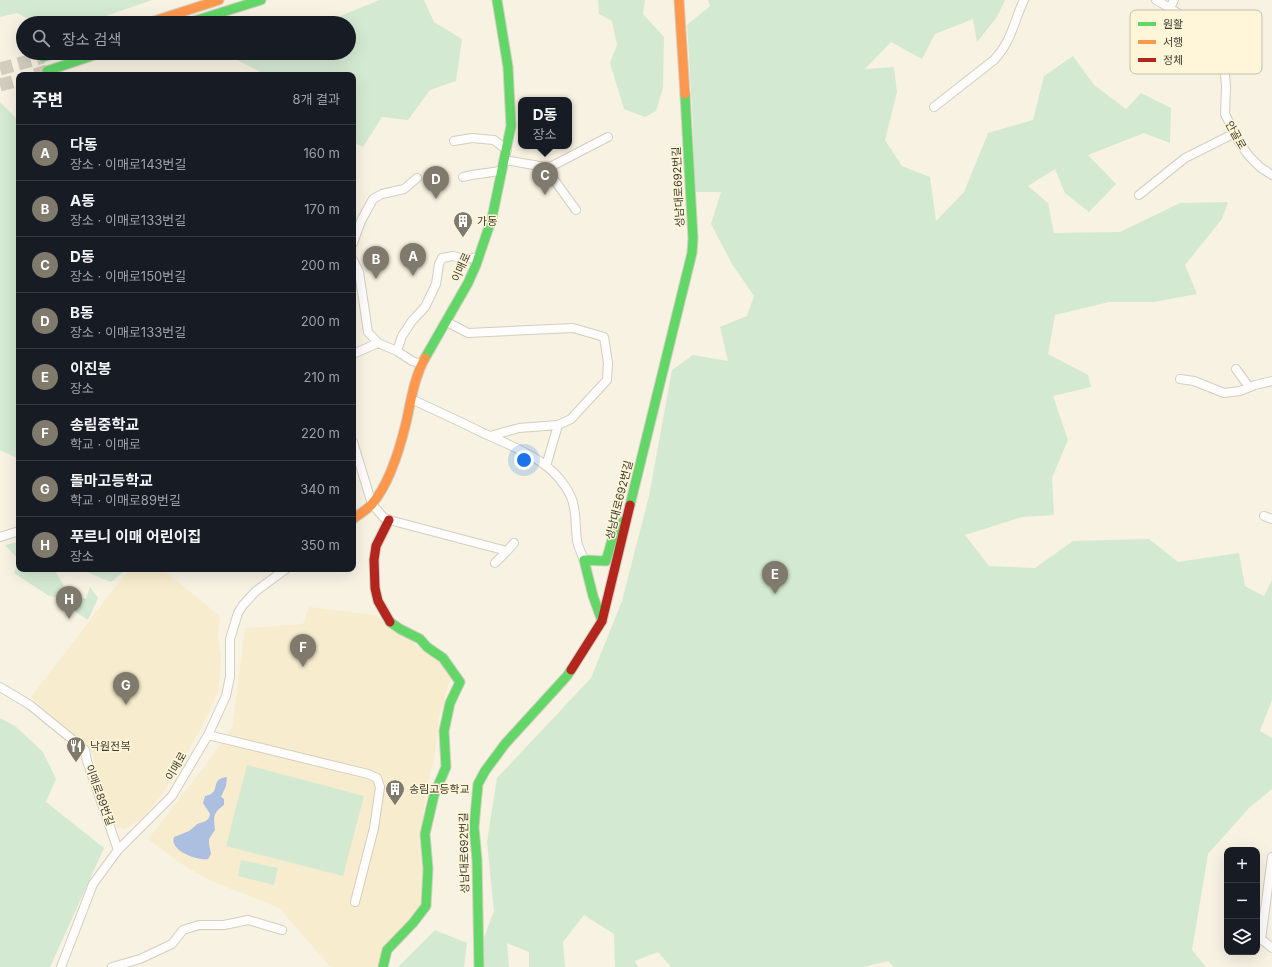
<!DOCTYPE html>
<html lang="ko">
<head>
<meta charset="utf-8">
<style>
  :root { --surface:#171b24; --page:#20242c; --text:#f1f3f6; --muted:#9ea1a6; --line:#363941; --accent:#7f7a6c }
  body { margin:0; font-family:Inter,"Noto Sans KR",sans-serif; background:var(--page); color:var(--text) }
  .controls { position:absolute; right:12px; bottom:12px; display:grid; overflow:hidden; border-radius:8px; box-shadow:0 4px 16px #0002 }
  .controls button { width:36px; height:36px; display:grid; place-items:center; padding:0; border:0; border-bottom:1px solid var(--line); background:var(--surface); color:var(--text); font:20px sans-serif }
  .you { position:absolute; left:524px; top:460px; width:14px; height:14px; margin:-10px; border:3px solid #fff; border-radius:50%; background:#1a73e8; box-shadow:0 0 0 6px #1a73e833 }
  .badge { display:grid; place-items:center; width:26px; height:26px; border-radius:50%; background:var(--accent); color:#fff; font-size:13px; font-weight:700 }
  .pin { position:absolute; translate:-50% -33px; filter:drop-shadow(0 1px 2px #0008) }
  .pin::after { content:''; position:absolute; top:21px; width:14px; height:12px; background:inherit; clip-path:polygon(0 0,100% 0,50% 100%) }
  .popup { position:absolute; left:518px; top:97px; width:54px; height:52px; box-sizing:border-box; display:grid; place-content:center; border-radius:8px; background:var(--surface); filter:drop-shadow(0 1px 3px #0005); font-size:13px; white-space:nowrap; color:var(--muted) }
  .popup b { font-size:15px; color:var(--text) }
  .popup::after { content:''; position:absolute; left:50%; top:100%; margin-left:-8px; border:8px solid transparent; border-top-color:var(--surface) }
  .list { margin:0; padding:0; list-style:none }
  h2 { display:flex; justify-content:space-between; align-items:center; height:52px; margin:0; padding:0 16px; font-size:17px }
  h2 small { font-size:13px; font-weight:400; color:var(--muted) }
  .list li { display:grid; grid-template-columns:26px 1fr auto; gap:12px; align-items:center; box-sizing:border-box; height:56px; padding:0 16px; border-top:1px solid var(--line) }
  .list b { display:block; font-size:15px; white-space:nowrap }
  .list p { margin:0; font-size:13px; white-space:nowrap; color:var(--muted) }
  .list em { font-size:13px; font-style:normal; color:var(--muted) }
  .icon { flex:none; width:22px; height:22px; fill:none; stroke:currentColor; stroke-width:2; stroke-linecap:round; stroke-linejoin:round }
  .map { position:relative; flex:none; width:1272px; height:967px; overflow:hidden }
  .search { position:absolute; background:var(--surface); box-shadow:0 4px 16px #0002; left:16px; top:16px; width:340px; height:44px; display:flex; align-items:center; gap:10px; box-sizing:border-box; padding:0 14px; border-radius:22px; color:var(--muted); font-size:15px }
  .panel { position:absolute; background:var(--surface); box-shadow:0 4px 16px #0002; left:16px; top:72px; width:340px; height:500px; border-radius:8px }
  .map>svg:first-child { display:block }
  .built { fill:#f7edce }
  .green { fill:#d4e9d2 }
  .water { fill:#acbfe0 }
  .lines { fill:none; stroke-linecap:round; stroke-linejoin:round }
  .primary-tunnel { stroke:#d2cdbe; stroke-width:13; stroke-dasharray:13 6; stroke-linecap:butt }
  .street-casing { stroke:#d2cec0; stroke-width:10 }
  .fast-casing { stroke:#d2cec0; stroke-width:11 }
  .slow-casing { stroke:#d2cec0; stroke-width:11 }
  .jam-casing { stroke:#d2cec0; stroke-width:11 }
  .street { stroke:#fefdfb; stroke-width:8 }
  .fast { stroke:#63d668; stroke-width:9 }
  .slow { stroke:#ff974d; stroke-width:9 }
  .jam { stroke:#b3261e; stroke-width:9 }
  .labels { text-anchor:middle; stroke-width:3; stroke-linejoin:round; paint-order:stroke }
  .street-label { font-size:11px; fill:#3e3a2c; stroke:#fff6da }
  .poi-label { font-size:11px; fill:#3e3a2c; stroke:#fff6da; text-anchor:start }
  .key { fill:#fff6da; stroke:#c5bea6; stroke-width:1 }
  .key-label { font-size:11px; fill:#3e3a2c }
</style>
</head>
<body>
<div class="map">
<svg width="1272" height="967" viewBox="0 0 1272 967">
  <rect width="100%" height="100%" fill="#f7f2e2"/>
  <path class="built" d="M129 569H162L220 616 218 636 221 657 219 689 209 713 180 767 164 792 143 818 125 829 116 827 99 779 92 752 31 697Z
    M309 607 375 615 452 672 439 718 436 750 426 792 422 827 427 869 422 905 382 967H333L328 964 279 908 211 881 180 863 148 839 189 787 232 728 245 628 303 624Z"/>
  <path class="green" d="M0 0H152L86 23H37L17 13 0 17Z
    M379 0H424L434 22 462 39 456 81 430 90 408 120 382 117 363 147 353 142V75H266L224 53H349V23H290L338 17Z
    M598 0H645L643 14 664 37 663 88 656 111 645 117 624 109 610 63 617 45 612 21 599 14Z
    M708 0H1005L997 17 977 42 973 19 935 34 922 59 891 42 865 69 894 67 897 92 885 140 902 166 930 177 936 221 964 192 988 133 1033 120 1044 76 1073 56 1094 85 1126 109 1141 93 1171 108 1170 143 1144 133 1088 155 1116 184 1089 212 1065 193 1055 169 1028 186 1048 203 1054 233 1120 232 1180 203 1228 202 1222 219 1185 265 1197 294 1154 302H1109L1055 315 1048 354 1088 375 1091 387 1053 396 1068 440 1052 478 1054 515 1022 517 965 535 989 566 1035 568 1073 541 1149 539 1178 562 1239 553 1245 586 1264 596 1272 580V700L1260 731 1272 738V789L1249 808 1208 854 1192 950 1206 967H894L888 961 863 967H671L658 952 635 961 638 967H615L614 934 584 915 563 942 565 967H529V952L507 943 509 967H480L477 956 494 911 487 842 497 778 591 678 622 601 649 496 672 370 693 355 728 361 720 327 747 316 754 296 732 264 711 224 721 192H694L693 125 687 25 710 6Z
    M0 102 16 118H19V459L0 450Z
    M19 542V569H54L68 593 86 599 90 587 98 598 88 620 76 612 69 599 49 596 14 573 19 560 5 545Z
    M86 569H127L111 582 89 573Z
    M0 718 15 726 43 752 56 779 46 802 104 848 50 967H0Z
    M247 765 364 796 343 876 226 846Z
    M241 860 278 868 274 885 238 876Z
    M435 930 467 943 464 967H398Z"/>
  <path class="water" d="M227 777 226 786 221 797 224 799V805C212 814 214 816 215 830L209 839V844L211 854 208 859C198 861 169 851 174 837L189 831 194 827 197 824 206 821 209 818 210 814 203 803 205 796C223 793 208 779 227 777Z"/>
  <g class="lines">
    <path class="primary-tunnel" d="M0 69 43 57
      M35 75 47 71
      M0 85 19 80"/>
    <defs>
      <path id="street" d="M1156 0 1170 8 1222 42 1226 86 1225 114 1239 142 1249 156 1260 167 1272 175
        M1170 8 1174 0
        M934 107 994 60C1012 41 1013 23 1024 0
        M454 141 472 138 494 140 507 150
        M505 160 545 167 552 166 608 137
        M545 167 576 210
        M463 177C476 173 489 174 502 170
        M1139 195 1185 158 1235 133
        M353 243 361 221 373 199 382 194 404 189 417 178
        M353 260 359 272 368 332 378 343 397 351 412 361 422 364
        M447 322 468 333 573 328 604 337 608 363 607 380 571 419 558 425 519 428 490 436
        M397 351 402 336 412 321 425 307 436 284 439 264 442 258 453 256 465 259 479 257
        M353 354 378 343
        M1236 369 1249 387
        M1180 379 1194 381 1224 393 1240 391 1255 385 1272 381
        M411 399C435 410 459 421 483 433 516 448 555 461 571 497 578 512 574 530 578 545 580 550 582 555 584 560
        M353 442 372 504 383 517 389 520 507 551 514 543
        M546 466 558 425
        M1264 516 1272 519
        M0 537 19 531
        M495 563 507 551
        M0 687 30 705 73 740 85 750 87 761 118 850
        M208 735 368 774 377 778 380 787 374 828 355 902
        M1272 857 1261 939 1272 948
        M61 967 93 884 118 850 172 796 208 735 226 696 230 677V639L238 613 243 605 256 591 286 569
        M112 967 140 959 172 944 183 930 199 925H224L248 920 282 930"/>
      <path id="fast" d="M188 23 261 0
        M43 57 56 53
        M47 71 100 53
        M425 358 468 283 476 265 492 218 511 126 508 67 497 0
        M630 505 692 253 693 238 685 94
        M602 621 593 596 584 560 606 561 614 533 624 521
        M383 967 387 950 413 923 426 906 428 869 425 834 434 795 446 767 444 731 450 703 460 682 443 658 427 647 420 639 400 629 390 622
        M479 967 477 860 474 827 478 784 485 771 505 744 567 676 571 670"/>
      <path id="slow" d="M679 0 685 94
        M148 23 219 0
        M353 519C359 514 367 510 372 504 389 484 400 448 406 423 411 401 414 378 425 358"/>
      <path id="jam" d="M389 520 376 546 374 560 375 588 378 601 390 622
        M571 670 602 621 630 505"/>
    </defs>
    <use href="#street" class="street-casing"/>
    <use href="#fast" class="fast-casing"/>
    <use href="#slow" class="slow-casing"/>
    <use href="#jam" class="jam-casing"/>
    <use href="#street" class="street"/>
    <use href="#fast" class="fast"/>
    <use href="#slow" class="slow"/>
    <use href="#jam" class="jam"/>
  </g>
  <defs>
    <symbol id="building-pin" viewBox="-11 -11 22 30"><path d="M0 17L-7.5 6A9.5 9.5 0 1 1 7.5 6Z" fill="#7f7a6c" stroke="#fff6da"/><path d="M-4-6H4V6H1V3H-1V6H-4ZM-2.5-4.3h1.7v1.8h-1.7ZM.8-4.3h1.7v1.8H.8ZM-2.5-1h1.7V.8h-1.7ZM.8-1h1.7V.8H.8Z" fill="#fff"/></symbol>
    <symbol id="restaurant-pin" viewBox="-11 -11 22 30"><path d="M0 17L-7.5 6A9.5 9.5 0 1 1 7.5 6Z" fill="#7f7a6c" stroke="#fff6da"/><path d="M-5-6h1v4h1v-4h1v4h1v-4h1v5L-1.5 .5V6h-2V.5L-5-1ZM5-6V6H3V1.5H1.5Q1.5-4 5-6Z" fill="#fff"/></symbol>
  </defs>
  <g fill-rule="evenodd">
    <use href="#building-pin" x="452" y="210" width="22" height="30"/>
    <use href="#restaurant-pin" x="65" y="735" width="22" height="30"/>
    <use href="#building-pin" x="384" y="778" width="22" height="30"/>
  </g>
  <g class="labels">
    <g class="street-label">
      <text transform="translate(1236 135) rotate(60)" y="4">안골로</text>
      <text transform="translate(678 187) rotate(-93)" y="4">성남대로692번길</text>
      <text transform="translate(461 267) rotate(-66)" y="4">이매로</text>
      <text transform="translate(619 500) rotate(-76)" y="4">성남대로692번길</text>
      <text transform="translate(176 766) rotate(-60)" y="4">이매로</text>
      <text transform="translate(100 795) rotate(70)" y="4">이매로89번길</text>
      <text transform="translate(464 853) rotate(-91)" y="4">성남대로692번길</text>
    </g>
    <g class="poi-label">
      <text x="477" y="225">가동</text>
      <text x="90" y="750">낙원전복</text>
      <text x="409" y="793">송림고등학교</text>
    </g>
  </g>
  <rect x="1130" y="10" width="132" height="64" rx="6" class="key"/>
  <rect x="1138" y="22" width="18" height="4" fill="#63d668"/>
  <rect x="1138" y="40" width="18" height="4" fill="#ff974d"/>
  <rect x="1138" y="58" width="18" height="4" fill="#b3261e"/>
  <g class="key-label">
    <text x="1163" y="28">원활</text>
    <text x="1163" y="46">서행</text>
    <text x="1163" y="64">정체</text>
  </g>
</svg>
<div class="controls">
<button>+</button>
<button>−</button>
<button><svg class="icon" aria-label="layers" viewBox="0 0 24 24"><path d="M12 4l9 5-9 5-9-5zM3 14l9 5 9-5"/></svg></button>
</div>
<div class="you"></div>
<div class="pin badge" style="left:413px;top:276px">A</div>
<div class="pin badge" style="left:376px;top:279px">B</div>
<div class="pin badge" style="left:545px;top:195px">C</div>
<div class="popup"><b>D동</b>장소</div>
<div class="pin badge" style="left:436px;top:199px">D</div>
<div class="pin badge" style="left:775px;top:594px">E</div>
<div class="pin badge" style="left:303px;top:667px">F</div>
<div class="pin badge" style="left:126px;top:705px">G</div>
<div class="pin badge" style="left:69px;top:619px">H</div>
<div class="search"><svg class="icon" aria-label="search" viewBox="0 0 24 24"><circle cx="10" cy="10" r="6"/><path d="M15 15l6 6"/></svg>장소 검색</div>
<section class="panel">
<h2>주변<small>8개 결과</small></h2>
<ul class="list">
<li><span class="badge">A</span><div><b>다동</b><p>장소 · 이매로143번길</p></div><em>160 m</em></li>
<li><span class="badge">B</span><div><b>A동</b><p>장소 · 이매로133번길</p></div><em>170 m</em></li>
<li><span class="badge">C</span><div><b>D동</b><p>장소 · 이매로150번길</p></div><em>200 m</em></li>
<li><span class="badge">D</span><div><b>B동</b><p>장소 · 이매로133번길</p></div><em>200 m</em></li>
<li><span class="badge">E</span><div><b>이진봉</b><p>장소</p></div><em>210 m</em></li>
<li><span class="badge">F</span><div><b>송림중학교</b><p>학교 · 이매로</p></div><em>220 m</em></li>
<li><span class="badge">G</span><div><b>돌마고등학교</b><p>학교 · 이매로89번길</p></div><em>340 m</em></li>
<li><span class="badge">H</span><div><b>푸르니 이매 어린이집</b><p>장소</p></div><em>350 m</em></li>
</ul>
</section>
</div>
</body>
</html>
